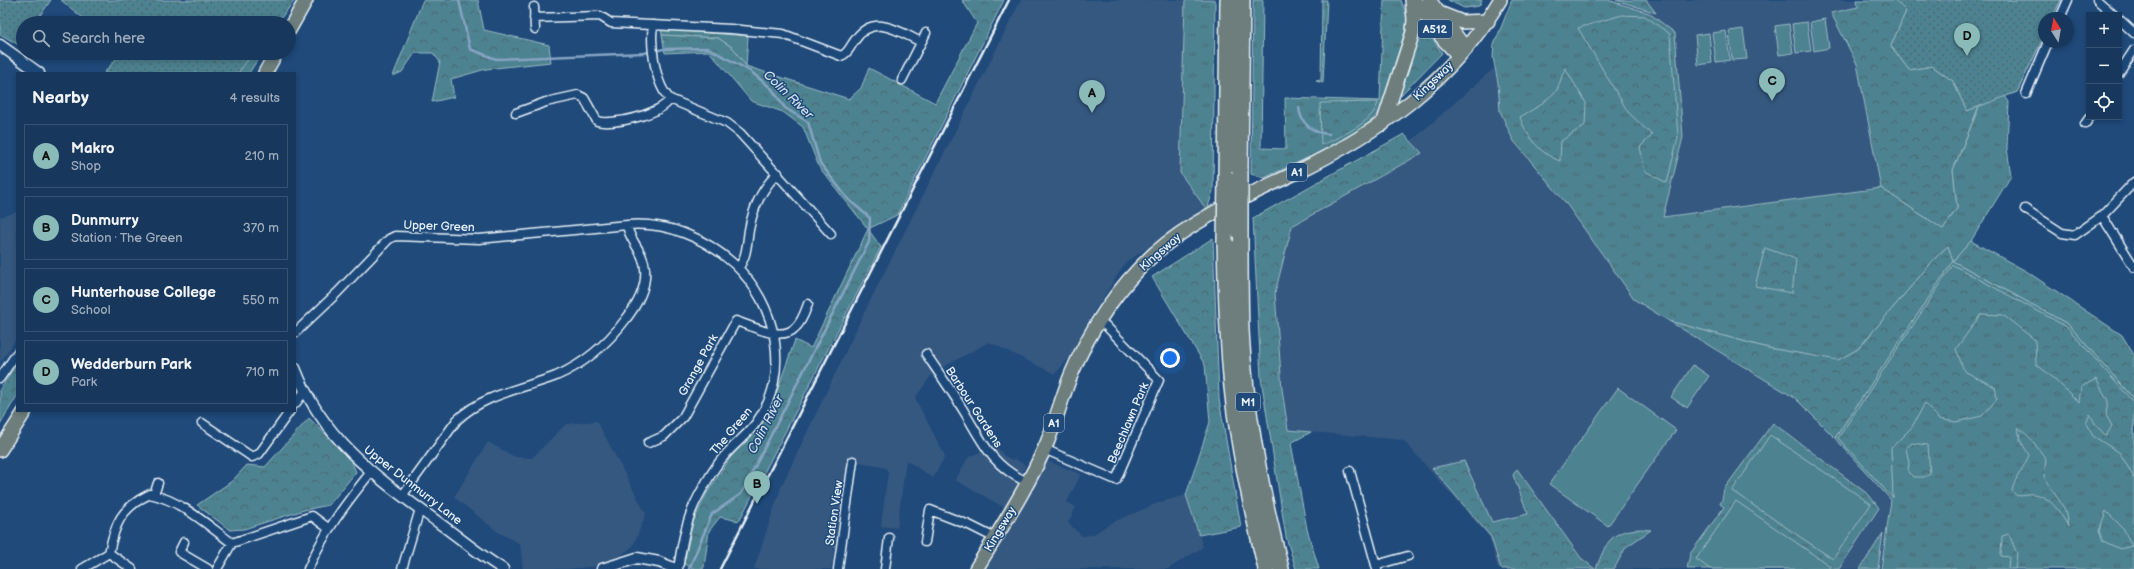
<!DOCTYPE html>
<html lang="en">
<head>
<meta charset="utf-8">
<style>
  :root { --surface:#17385c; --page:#244365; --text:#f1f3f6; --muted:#9eacbb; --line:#365272; --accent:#8bbbb9 }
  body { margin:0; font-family:"Balsamiq Sans",sans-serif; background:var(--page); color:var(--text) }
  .controls { position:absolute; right:12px; top:12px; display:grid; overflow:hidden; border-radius:0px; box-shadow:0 2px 6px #0003 }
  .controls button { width:36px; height:36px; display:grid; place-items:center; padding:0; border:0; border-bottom:1px solid var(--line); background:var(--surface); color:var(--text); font:20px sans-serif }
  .compass { position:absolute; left:2038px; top:12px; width:36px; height:36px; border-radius:50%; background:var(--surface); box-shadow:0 2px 6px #0003; rotate:349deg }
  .you { position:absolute; left:1170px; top:358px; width:14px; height:14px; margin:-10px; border:3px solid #fff; border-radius:50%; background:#1a73e8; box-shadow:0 0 0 6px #1a73e833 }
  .badge { display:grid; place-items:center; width:26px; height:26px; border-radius:50%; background:var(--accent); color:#111; font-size:13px; font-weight:700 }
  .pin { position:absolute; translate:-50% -33px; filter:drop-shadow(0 1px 2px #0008) }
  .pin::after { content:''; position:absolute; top:21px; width:14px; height:12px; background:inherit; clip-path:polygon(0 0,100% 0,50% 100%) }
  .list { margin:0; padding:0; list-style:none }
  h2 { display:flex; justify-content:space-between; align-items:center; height:52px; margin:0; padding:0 16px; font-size:17px }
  h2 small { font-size:13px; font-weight:400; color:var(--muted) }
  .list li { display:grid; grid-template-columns:26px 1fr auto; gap:12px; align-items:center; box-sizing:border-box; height:64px; margin:0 8px 8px; padding:0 8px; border:1px solid var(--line); border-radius:0px }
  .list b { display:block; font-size:15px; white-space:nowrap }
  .list p { margin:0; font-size:13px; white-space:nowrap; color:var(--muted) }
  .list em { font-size:13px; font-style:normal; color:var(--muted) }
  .icon { flex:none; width:22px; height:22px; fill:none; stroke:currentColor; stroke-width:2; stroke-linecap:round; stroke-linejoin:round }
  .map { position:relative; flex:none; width:2134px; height:569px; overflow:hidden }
  .search { position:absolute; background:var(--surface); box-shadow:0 2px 6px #0003; left:16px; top:16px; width:280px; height:44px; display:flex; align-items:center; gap:10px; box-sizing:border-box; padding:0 14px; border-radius:22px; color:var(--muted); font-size:15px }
  .panel { position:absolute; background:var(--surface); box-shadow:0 2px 6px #0003; left:16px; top:72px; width:280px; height:340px; border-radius:0px }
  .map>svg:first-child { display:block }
  .built { fill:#365881 }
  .grass { fill:url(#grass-tufts); stroke:#9abac4 }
  .forest { fill:url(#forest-crowns); stroke:#9abac4 }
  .park { fill:url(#park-dots); stroke:#9abac4 }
  .pitch { fill:#4d8290; stroke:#9abac4 }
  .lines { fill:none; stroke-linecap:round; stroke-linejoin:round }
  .stream { stroke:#87a5c4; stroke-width:2.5 }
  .minor-casing { stroke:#e8f1f8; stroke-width:11 }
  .tertiary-casing { stroke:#e8f1f8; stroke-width:13 }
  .primary-casing { stroke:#e8f1f8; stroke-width:16 }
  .trunk-casing { stroke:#e8f1f8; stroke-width:16 }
  .motorway-casing { stroke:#e8f1f8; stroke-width:18 }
  .minor { stroke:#1f4a7a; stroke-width:8 }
  .tertiary { stroke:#1f4a7a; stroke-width:10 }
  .primary { stroke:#6d7e7c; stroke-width:13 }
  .trunk { stroke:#6d7e7c; stroke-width:13 }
  .motorway { stroke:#6d7e7c; stroke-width:15 }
  .rail { stroke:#e8f1f8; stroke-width:2.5 }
  .motorway-bridge-casing { stroke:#e8f1f8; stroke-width:18; stroke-linecap:butt }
  .motorway-bridge { stroke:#6d7e7c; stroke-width:15 }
  .labels { text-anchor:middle; stroke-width:3; stroke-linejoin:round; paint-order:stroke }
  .shield { fill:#1f4a7a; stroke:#acbfd2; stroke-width:1 }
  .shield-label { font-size:11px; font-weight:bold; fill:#e8f1f8 }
  .street-label { font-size:12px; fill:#e8f1f8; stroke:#1f4a7a }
  .water-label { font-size:13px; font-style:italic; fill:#d0deeb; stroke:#1f4a7a }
</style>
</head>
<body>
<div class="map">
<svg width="2134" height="569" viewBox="0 0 2134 569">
  <defs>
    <pattern id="grass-tufts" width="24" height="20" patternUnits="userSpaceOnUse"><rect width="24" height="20" fill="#4d8290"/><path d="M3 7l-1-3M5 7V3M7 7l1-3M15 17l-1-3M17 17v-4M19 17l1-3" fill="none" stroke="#4a6870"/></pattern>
    <pattern id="forest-crowns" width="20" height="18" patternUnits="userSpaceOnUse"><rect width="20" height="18" fill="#4d8290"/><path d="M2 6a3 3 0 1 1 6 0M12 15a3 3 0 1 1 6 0" fill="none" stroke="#4a6870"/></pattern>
    <pattern id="park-dots" width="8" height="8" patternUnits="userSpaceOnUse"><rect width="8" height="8" fill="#4d8290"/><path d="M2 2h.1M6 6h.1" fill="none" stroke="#4a6870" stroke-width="1.8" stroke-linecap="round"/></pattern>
  </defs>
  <rect width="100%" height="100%" fill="#1f4a7a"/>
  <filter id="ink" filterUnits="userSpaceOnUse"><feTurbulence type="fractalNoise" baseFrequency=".025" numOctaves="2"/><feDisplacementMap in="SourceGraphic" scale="8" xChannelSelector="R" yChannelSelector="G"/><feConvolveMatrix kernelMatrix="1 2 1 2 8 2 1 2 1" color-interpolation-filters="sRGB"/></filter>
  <g filter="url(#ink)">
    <path class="built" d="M1021 0H1185L1180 173 1207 210 1126 262 1088 321 1070 357 1055 374 989 342 945 366 930 377 915 398 945 456 933 478 906 460 897 528 881 526 888 472 886 468 849 460 831 569H754L781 487 864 313Z
      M1608 0H1857L1859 7 1831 14 1857 64 1881 188 1663 217 1683 137 1649 13Z
      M1494 68 1498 83 1500 111 1508 130 1540 173 1565 202 1635 300 1795 398 1835 438 1891 500 1881 569H1498L1489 537 1403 440 1288 430 1282 389 1275 293 1274 213 1415 138Z
      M17 212V338L0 363V217Z
      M597 421 646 514 633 546 620 556 599 566 567 569H523L520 544 498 532 454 497 488 442 515 457 532 458 566 424Z
      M995 444 1004 456 1013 460 1014 458 1025 465 1018 486 1007 509 955 480 968 458Z
      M1044 460 1081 474 1067 502 1076 507 1068 523 1082 536 1092 535 1111 523 1160 502 1186 495 1203 547 1168 569H985L1003 540 1002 537Z"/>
    <path class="grass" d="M1185 0H1215L1213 191 1207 210 1180 173Z
      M1253 0H1263L1261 148 1286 149 1285 98 1380 101 1384 0H1401L1407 17 1406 28 1381 110C1365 135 1293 164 1264 178L1251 174Z
      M1322 0H1327L1323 83 1316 81 1321 80Z
      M1512 0H1608L1649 13 1675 33 1683 137 1663 217 1881 188 1943 229 1957 208 1953 170 1979 107 1895 0H2061L2052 18H2044V36L2017 92 2005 96 2009 102 2007 148 2011 176 1971 241 1953 261 2068 324 2134 399V569H1881L1891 500 1835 438 1952 261 1948 246 1937 256 1858 349 1838 361 1768 348 1669 321 1635 300 1565 202 1513 140 1500 111 1498 83 1493 57 1494 45Z
      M661 29 748 36 746 66 733 48 718 38 662 35Z
      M1773 423 1869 495 1879 508 1839 569H1687L1690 554 1724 507 1720 504 1722 500 1724 489Z"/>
    <path class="forest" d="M423 0H478L484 30 549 45 551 62 486 69 451 79 454 97 432 102 440 62 433 53H415L402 72 393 76Z
      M962 0H1004L897 215 868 229 881 247 739 521 720 517 709 531 704 567 703 569H695L684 564 693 522 707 493 730 458 769 413 795 340 811 348 868 229 819 167 803 127 783 112 751 101 709 51 665 53 662 35 718 38 733 48 746 66 849 99 861 88 869 68 935 103 977 23Z
      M1448 0H1482L1479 6 1464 8Z
      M1616 0H1646L1656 13Z
      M1857 0H1895L1906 11 1891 46 1909 70 1932 66 1953 81 1967 111 1979 106 1953 170 1957 208 1943 229 1881 188 1857 64 1831 13 1858 7Z
      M1622 15 1645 16 1670 34 1678 137 1667 183 1645 171 1640 147 1652 135 1628 112 1578 28Z
      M1420 19 1442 53 1397 99Z
      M246 53H262L249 73H232Z
      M1565 68 1586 103 1585 125 1561 141 1560 161C1540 154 1526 136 1520 117L1542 104 1557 90Z
      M1378 102C1374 123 1339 137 1321 145L1320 103Z
      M1404 134 1422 153 1292 226 1275 293 1282 389 1288 430 1311 432 1291 443 1307 529 1319 569H1296L1286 537 1261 378 1253 218Z
      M1213 238 1219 399 1241 527 1199 535 1186 495 1210 422 1205 365 1152 277Z
      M1971 241 2026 271 2122 335 2134 355V399L2068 324 1953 261 1835 438 1795 398 1669 321 1768 348 1838 360 1858 349 1937 256 1948 246 1953 261Z
      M1765 248 1796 259 1792 293 1755 286Z
      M1953 265 2067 327 2134 403V478L2120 453 2093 436 2086 424 2090 414 2096 425 2106 436 2112 426 2106 415 2108 401 2096 379 2081 387 2079 403 2056 380 2036 364 2035 340 2003 315 1981 314 1956 349 1964 371 1995 387 1997 399 1982 416 1956 422 1939 419 1925 403 1912 427 1891 448 1893 498 1838 438Z
      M17 363V396L0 424V389Z
      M309 418 350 458 356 472 329 505 304 510 244 529 230 530 197 505 232 481 247 465 265 467Z
      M2018 427 2031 439 2046 459 2044 476 2065 510 2068 526C2055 504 2044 488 2017 496L2012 491C2015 477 2024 468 2029 455L2020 440Z
      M1912 443 1928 445 1930 474 1924 477H1913L1908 472 1909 463 1906 448Z
      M1464 461 1492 522 1528 514 1513 475 1517 469 1581 558 1595 569H1501L1491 537 1432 468Z
      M2106 511 2123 528 2132 546 2120 549 2103 541 2099 531Z
      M1641 529 1651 530 1626 547 1614 569H1596C1606 542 1611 530 1641 529Z
      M1883 533 1878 569H1860Z
      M2009 534 2017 554 2015 569H2008L2009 557 2001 556 2002 536Z"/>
    <path class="park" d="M0 0H51L35 23H23V39L19 45 0 34Z
      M61 0H295L277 23H89Z
      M1895 0H2061L2052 18H2044V36L2017 92 1967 111 1953 81 1932 66 1909 70 1891 46 1906 11Z
      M121 53H253L238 73H104Z"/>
    <path class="pitch" d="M1825 19 1829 48 1814 51 1810 22Z
      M1807 22 1811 51 1796 53 1792 24Z
      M1789 24 1793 53 1779 55 1775 26Z
      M1743 29 1747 59 1732 60 1729 31Z
      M1726 31 1730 60 1716 62 1712 33Z
      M1709 33 1712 63 1698 65 1695 35Z
      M1693 365 1709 376 1687 408 1671 397Z
      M1618 388 1676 430 1608 526 1549 484Z
      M1770 435 1871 504 1833 559 1732 491Z
      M1736 501 1830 566 1828 569H1710L1696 559Z"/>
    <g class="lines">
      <path class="stream" d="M459 0 470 49 496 59 644 53 664 49 708 48 750 71 772 89 785 108 808 122 820 163 848 199 870 218 869 242 741 494 712 514 689 569
        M1299 107C1300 123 1312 133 1329 134"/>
      <defs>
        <path id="minor" d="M2097 0 2114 15
          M534 7 535 29
          M534 18 600 16 611 23 731 29 783 34 841 56C848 54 851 45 855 40 874 13 898 31 921 42
          M2060 18 2068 0
          M2119 19 2134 33
          M653 25C650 45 655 85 670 99L727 123 740 133 831 234
          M2119 73 2134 50
          M902 80 926 33
          M2026 94 2048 42
          M516 113 546 102 578 95 584 98 597 121C612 126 662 114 670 99
          M2085 124 2090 117
          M2025 209 2062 233 2075 235 2102 216 2134 182
          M2102 216 2134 267
          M738 268C747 258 747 242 749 230 753 208 762 188 778 173
          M295 333 337 293 389 239 395 236 479 239 627 225
          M926 354C939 373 953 393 965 413 983 443 992 466 1027 482
          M0 378 17 353
          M295 404 305 391
          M202 423 252 457 259 454 290 411
          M648 443 664 436 683 417 736 321C752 326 781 342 795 328 802 322 805 312 808 304
          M1044 449 1116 480 1159 380 1106 326 1098 321
          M1350 471 1377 569
          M154 495 158 483
          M402 496 457 420C484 394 522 389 556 376 584 364 608 343 626 319 637 305 647 287 645 269 644 251 629 241 627 225 667 222 704 237 734 264 777 304 792 373 756 423 748 434 736 443 726 454 715 466 706 482 698 497 686 519 682 544 678 569
          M184 542 179 552 208 569
          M925 542 930 510 969 525 995 538
          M1376 565 1408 556
          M82 569 109 553
          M132 569 109 553C115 523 121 508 150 494 182 501 206 524 232 543L312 516 328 528
          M217 569 232 543
          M308 569C324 532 346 503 371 472
          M402 569 420 509
          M838 569 853 461
          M885 569 889 538"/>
        <path id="tertiary" d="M0 45 39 73
          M295 368C323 441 379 479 439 523 460 538 481 556 503 569
          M602 569 637 558 659 562 676 569"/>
        <path id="primary" d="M1414 0 1444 40 1459 56
          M1429 0 1466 49
          M1439 13 1462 22 1488 21
          M1383 124 1413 32 1414 19 1412 0
          M976 569C1001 528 1028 487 1047 443 1056 420 1062 397 1071 375 1090 329 1119 286 1155 253 1195 218 1247 196 1295 173 1378 133 1452 81 1500 0"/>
        <path id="trunk" d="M289 30 306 0
          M265 73 276 53
          M0 450 25 411"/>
        <path id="motorway" d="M1240 171 1242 0
          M1226 177 1228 0
          M1240 233C1240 265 1240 298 1241 330 1245 410 1261 491 1281 569
          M1225 241C1226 289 1227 338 1232 387 1238 448 1252 509 1266 569"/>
      </defs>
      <use href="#minor" class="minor-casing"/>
      <use href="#tertiary" class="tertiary-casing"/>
      <use href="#primary" class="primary-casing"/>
      <use href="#trunk" class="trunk-casing"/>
      <use href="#motorway" class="motorway-casing"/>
      <use href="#minor" class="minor"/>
      <use href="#tertiary" class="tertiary"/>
      <use href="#primary" class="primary"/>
      <use href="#trunk" class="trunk"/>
      <use href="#motorway" class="motorway"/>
      <path class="rail" d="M720 569 1009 0"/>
      <defs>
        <path id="motorway-bridge" d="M1240 233V171
          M1225 241 1226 177"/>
      </defs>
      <use href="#motorway-bridge" class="motorway-bridge-casing"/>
      <use href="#motorway-bridge" class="motorway-bridge"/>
    </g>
  </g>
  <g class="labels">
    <g class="shield">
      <rect x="1418" y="20" width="34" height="18" rx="3"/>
      <rect x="1287" y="163" width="20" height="18" rx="3"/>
      <rect x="1236" y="393" width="24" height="18" rx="3"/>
      <rect x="1044" y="414" width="20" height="18" rx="3"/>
    </g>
    <g class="shield-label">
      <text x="1435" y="33">A512</text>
      <text x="1297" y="176">A1</text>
      <text x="1248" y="406">M1</text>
      <text x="1054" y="427">A1</text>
    </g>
    <g class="street-label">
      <text transform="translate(1433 81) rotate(-44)" y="4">Kingsway</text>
      <text transform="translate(439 226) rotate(2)" y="4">Upper Green</text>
      <text transform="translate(1160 252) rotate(-41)" y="4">Kingsway</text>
      <text transform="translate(698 365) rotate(-61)" y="4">Grange Park</text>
      <text transform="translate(974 407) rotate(57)" y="4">Barbour Gardens</text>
      <text transform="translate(1128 423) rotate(-67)" y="4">Beechlawn Park</text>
      <text transform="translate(731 431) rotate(-50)" y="4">The Green</text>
      <text transform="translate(413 485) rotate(38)" y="4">Upper Dunmurry Lane</text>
      <text transform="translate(834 513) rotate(-82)" y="4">Station View</text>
      <text transform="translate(1000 529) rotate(-59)" y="4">Kingsway</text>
    </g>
    <g class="water-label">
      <text transform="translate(789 94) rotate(44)" y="5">Colin River</text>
      <text transform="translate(765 424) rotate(-63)" y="5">Colin River</text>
    </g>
  </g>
</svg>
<div class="controls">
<button>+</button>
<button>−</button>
<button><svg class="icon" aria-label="locate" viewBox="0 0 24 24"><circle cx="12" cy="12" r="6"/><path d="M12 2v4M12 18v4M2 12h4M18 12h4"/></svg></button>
</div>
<svg class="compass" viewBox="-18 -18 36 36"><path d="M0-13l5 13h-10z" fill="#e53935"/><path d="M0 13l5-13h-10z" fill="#9eacbb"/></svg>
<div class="you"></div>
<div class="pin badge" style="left:1092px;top:113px">A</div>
<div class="pin badge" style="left:757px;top:504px">B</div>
<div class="pin badge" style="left:1772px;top:101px">C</div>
<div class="pin badge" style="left:1967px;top:56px">D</div>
<div class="search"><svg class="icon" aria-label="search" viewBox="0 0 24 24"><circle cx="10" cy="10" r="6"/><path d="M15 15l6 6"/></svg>Search here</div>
<section class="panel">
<h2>Nearby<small>4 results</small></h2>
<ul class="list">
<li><span class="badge">A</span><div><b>Makro</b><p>Shop</p></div><em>210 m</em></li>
<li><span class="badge">B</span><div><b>Dunmurry</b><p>Station · The Green</p></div><em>370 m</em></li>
<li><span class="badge">C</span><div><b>Hunterhouse College</b><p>School</p></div><em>550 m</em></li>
<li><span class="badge">D</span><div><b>Wedderburn Park</b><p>Park</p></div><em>710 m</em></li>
</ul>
</section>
</div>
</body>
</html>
